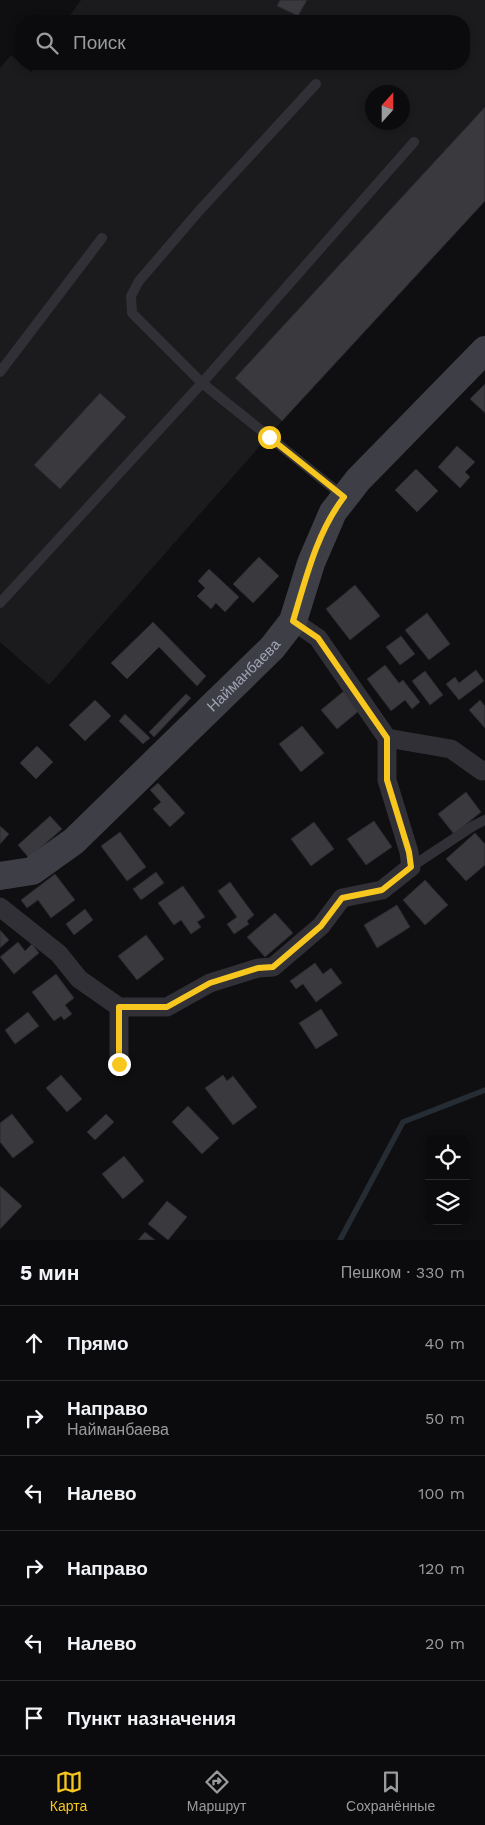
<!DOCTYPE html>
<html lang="ru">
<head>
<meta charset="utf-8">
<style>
  :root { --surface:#0b0b0d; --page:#19191b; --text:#f1f3f6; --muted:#9a9b9d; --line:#2b2b2e; --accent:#f7c720 }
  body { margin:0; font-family:"Work Sans",sans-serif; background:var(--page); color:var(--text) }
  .controls { position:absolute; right:15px; bottom:15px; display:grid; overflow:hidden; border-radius:10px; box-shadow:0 2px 8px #0003 }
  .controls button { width:45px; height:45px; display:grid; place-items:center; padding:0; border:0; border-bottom:1px solid var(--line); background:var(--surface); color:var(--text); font:25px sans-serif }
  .compass { position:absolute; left:365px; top:85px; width:45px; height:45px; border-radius:50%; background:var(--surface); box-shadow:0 2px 8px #0003; rotate:21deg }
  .stop { position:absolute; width:15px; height:15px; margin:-11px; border:4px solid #f7c720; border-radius:50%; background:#fff }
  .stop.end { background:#f7c720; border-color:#fff; box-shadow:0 1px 5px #0008 }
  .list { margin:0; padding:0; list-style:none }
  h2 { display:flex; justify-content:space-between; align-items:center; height:65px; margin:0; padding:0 20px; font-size:21px }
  h2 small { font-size:16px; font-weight:400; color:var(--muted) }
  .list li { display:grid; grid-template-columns:32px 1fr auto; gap:15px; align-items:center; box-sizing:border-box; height:75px; padding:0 20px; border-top:1px solid var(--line) }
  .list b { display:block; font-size:19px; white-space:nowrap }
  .list p { margin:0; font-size:16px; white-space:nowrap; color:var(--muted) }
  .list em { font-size:16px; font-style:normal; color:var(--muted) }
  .icon { flex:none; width:28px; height:28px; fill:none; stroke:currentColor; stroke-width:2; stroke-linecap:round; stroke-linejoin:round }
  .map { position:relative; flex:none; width:485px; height:1240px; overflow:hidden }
  .search { position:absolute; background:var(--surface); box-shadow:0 2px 8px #0003; left:15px; right:15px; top:15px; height:55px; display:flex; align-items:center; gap:12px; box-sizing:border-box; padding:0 18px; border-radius:20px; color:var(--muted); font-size:19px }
  .sheet { height:515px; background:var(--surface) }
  nav { display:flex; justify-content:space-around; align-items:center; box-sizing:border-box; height:70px; border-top:1px solid var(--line); background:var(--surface); font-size:14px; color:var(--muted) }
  nav a { display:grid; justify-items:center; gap:2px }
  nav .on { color:var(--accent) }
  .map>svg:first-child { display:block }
  .built { fill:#1b1b1d; fill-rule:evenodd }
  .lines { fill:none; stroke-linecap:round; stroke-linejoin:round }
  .stream { stroke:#252c34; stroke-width:5.5 }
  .building { fill:#39393e; stroke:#29292d }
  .service { stroke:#303036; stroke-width:10 }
  .minor { stroke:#303036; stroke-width:19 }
  .secondary { stroke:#3e3f46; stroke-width:28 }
  .route { stroke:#f7c720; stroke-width:6 }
  .labels { text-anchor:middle; stroke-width:4.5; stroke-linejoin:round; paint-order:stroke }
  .street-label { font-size:15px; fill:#a0a3b2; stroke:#0a0a0b }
</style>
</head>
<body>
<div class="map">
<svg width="485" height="1240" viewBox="0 0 485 1240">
  <rect width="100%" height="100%" fill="#0f0f11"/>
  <path class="built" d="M81 0H485V201L282 421 49 685 0 642V68L11 55 31 72 37 64H464V21H66ZM372 92H402V122H372Z"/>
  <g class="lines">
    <path class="stream" d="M340 1240 403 1122 485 1090"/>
  </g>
  <path class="building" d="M280 0H307L298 16 277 6Z
    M485 107V201L282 421 235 378Z
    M485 384V413L470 399Z
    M100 393 126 417 60 489 34 465Z
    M457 446 475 462 465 472 470 477 460 488 438 467Z
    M416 469 438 491 417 512 395 490Z
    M259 557 279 576 253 603 233 584Z
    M209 569 239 597 225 612 216 603 211 609 197 596 205 588 198 581Z
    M355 585 380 616 350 640 326 609Z
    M427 613 450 644 429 660 405 630Z
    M153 622 206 676 197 686 159 647 127 679 111 663Z
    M401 636 415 654 400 665 386 647Z
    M385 665 399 683 403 680 420 702 412 709 405 700 391 711 367 679Z
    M476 670 484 681 459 700 446 684 455 677 459 683Z
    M425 671 443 695 430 705 412 681Z
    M344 691 360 710 337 729 321 710Z
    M186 694 191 698 154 737 149 732Z
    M95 700 111 716 85 741 69 725Z
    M480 700 485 706V728L469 710Z
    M125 714 150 738 143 744 119 721Z
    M302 726 324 753 301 772 279 744Z
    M37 746 53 762 36 779 20 763Z
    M158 783 185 813 170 827 153 809 161 802 150 790Z
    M466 792 481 812 454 834 438 814Z
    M50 816 62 829 29 858 18 845Z
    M374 821 392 847 366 865 347 839Z
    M314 822 334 849 311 866 291 839Z
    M0 826 9 834 0 844Z
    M120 832 146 867 127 881 101 846Z
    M475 833 485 844V865L466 881 446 859Z
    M156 872 164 883 141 900 133 889Z
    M55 874 75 900 51 918 38 900 27 908 21 900Z
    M425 880 448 905 425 925 403 900Z
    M230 882 254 915 247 921 249 924 234 934 227 924 237 917 218 891Z
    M183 886 205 917 197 922 201 927 191 934 181 920 174 925 158 903Z
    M397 905 410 927 377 948 364 925Z
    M85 909 93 920 74 935 66 924Z
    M275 913 293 933 265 957 247 937Z
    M0 930 9 940 0 948Z
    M146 935 164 959 137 980 118 956Z
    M18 942 25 951 32 944 39 953 14 974 0 957Z
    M315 963 323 974 331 968 342 983 316 1002 303 984 296 989 290 981Z
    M56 974 74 998 65 1005 72 1014 64 1020 61 1016 54 1021 32 992Z
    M321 1009 338 1035 316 1049 299 1023Z
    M28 1012 39 1026 15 1044 5 1030Z
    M61 1075 82 1099 67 1112 46 1088Z
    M223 1075 227 1081 233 1076 257 1107 233 1125 205 1088Z
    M188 1106 219 1138 202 1154 172 1122Z
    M12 1114 34 1142 13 1158 0 1142V1123Z
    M106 1114 114 1122 95 1140 87 1132Z
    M124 1156 144 1181 123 1199 102 1174Z
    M0 1186 22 1206 0 1229Z
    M167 1201 187 1217 168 1240 148 1224Z
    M145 1232 155 1240H138Z"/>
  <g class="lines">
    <path class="service" d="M316 84 199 211 139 281 131 296 132 313 202 383 343 496
      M0 372 102 238
      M0 603 202 383 414 142
      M411 867 473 826 485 820"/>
    <path class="minor" d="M293 621 318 638 387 738 451 749 482 771 485 770
      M0 907 59 954 79 979 119 1007V1064
      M119 1007H167L210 983 258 968 273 967 321 926 342 898 382 890 411 867 409 852 387 780V738"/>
    <path class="secondary" id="s1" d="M0 876 32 871 74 841 272 648 293 621 311 563 333 512 358 480 485 350"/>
  </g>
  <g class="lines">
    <path class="route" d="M119 1064V1007H167L210 983 258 968 273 967 321 926 342 898 382 890 411 867 409 852 387 780V738L318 638 293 621C306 578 317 532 344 497L269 437"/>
  </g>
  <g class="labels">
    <g class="street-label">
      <text dy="5" stroke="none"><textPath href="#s1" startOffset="321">Найманбаева</textPath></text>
    </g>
  </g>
</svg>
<div class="controls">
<button><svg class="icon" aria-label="locate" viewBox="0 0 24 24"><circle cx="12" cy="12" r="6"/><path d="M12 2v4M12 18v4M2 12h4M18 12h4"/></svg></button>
<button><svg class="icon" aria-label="layers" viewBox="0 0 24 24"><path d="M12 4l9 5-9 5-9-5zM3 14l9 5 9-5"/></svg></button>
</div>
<svg class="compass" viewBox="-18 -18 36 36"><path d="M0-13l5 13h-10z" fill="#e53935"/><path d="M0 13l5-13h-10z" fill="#9a9b9d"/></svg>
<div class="stop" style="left:269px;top:437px"></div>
<div class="stop end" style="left:119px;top:1064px"></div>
<div class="search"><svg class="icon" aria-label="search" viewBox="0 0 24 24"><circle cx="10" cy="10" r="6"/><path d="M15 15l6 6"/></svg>Поиск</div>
</div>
<section class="sheet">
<h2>5 мин<small>Пешком · 330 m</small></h2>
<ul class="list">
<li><svg class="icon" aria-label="ahead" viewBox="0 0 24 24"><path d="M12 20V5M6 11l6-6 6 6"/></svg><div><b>Прямо</b></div><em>40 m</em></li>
<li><svg class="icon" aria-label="right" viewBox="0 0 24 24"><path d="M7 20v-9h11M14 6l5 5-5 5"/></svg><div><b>Направо</b><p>Найманбаева</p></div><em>50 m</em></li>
<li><svg class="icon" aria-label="left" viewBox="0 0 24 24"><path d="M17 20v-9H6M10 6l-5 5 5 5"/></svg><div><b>Налево</b></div><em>100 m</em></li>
<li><svg class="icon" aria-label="right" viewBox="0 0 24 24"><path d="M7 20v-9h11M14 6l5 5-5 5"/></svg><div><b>Направо</b></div><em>120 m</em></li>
<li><svg class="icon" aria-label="left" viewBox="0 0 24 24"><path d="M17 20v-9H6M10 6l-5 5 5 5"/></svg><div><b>Налево</b></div><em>20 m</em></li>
<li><svg class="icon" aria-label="arrive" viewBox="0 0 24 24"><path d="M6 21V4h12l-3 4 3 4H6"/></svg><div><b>Пункт назначения</b></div></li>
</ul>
</section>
<nav>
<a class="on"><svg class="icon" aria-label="map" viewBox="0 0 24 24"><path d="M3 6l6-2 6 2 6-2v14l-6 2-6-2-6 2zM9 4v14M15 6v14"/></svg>Карта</a>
<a><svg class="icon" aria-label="directions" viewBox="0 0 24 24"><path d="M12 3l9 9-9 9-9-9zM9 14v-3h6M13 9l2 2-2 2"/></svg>Маршрут</a>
<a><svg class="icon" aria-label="saved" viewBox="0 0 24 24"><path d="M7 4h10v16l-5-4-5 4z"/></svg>Сохранённые</a>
</nav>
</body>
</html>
